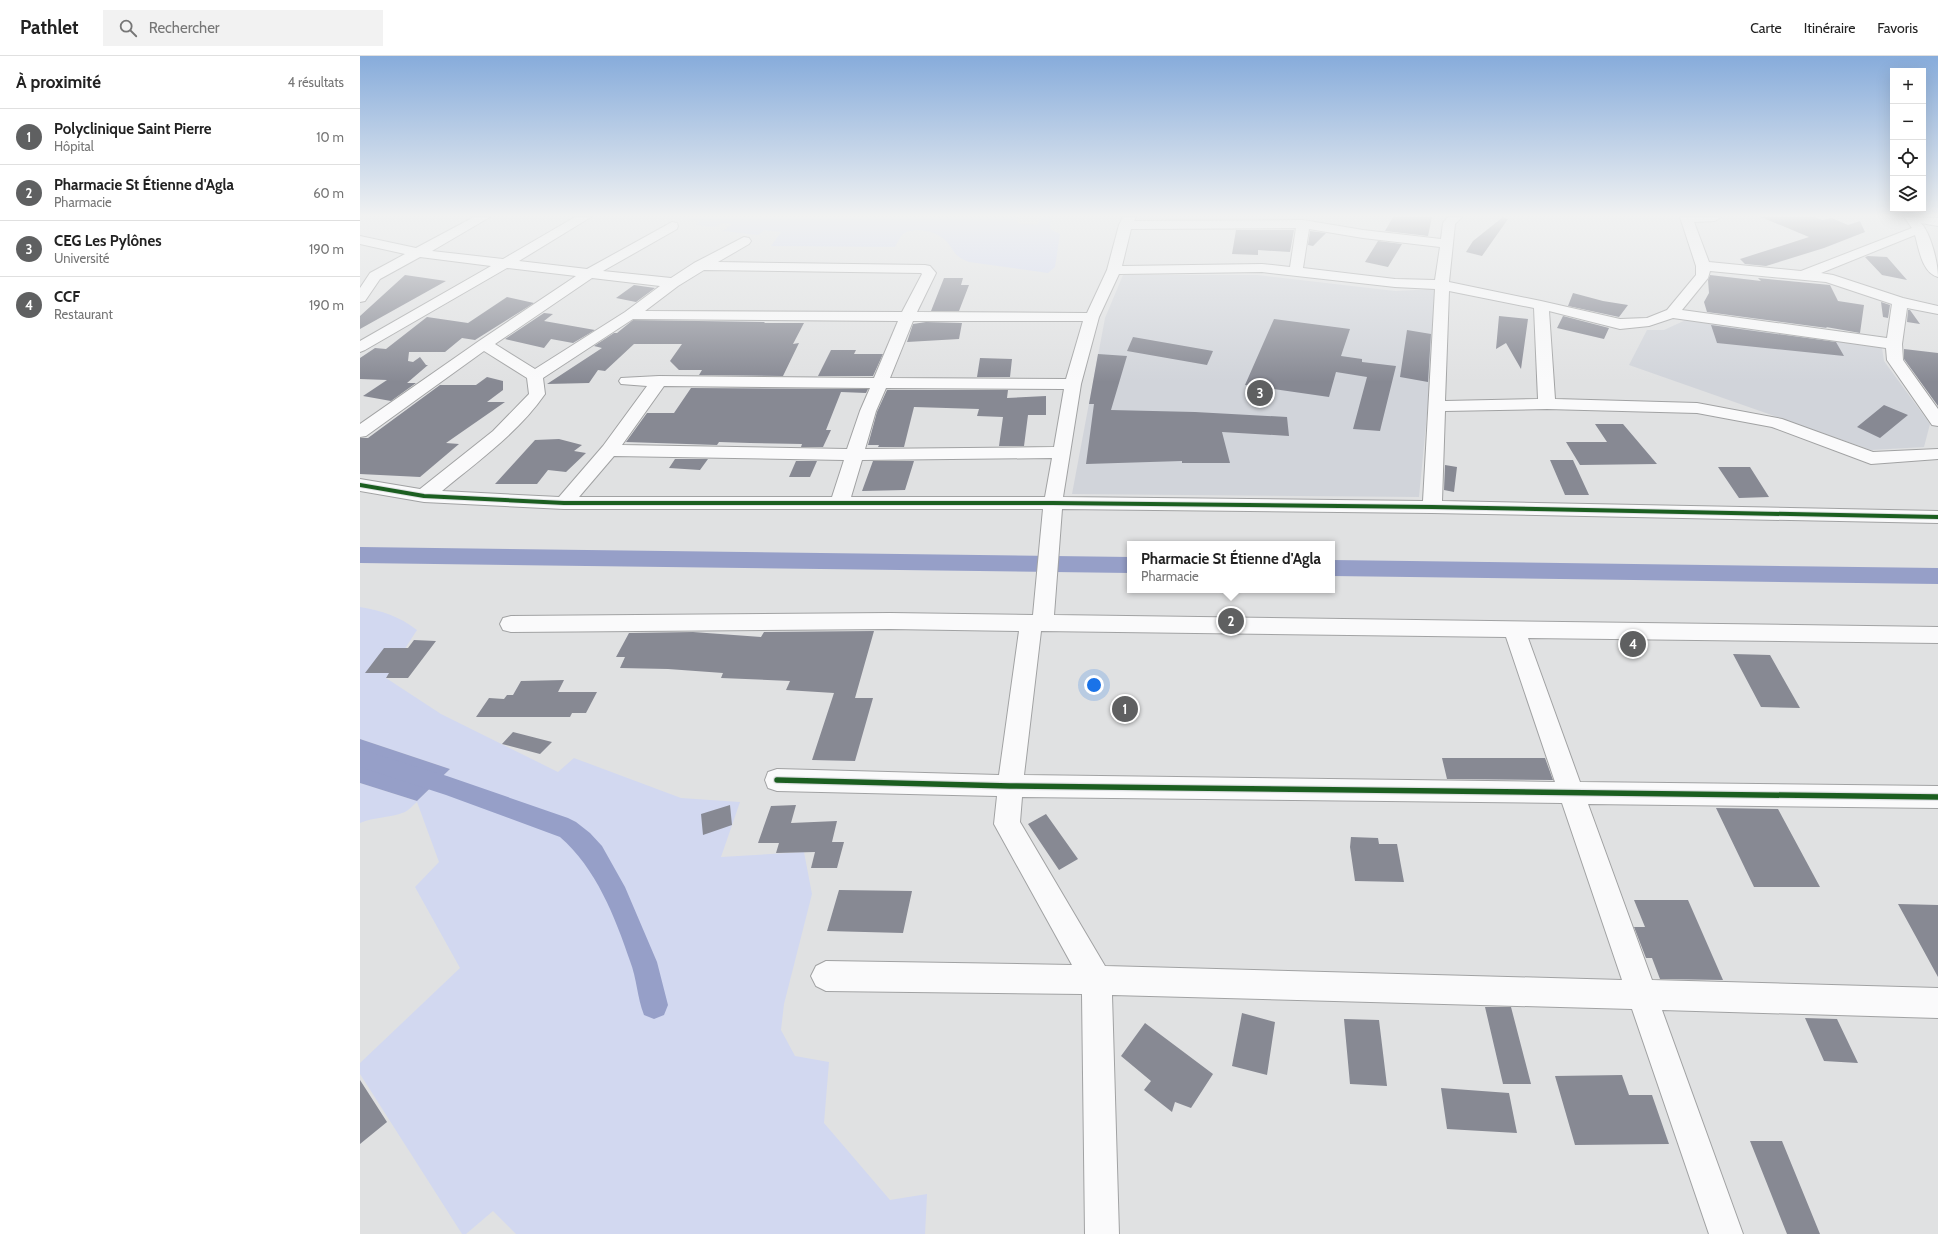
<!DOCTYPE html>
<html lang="fr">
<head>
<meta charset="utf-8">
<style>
  :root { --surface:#fff; --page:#f2f2f2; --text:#222; --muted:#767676; --line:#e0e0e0; --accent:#5f6061 }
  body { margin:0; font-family:Cabin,sans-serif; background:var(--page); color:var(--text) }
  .controls { position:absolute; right:12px; top:12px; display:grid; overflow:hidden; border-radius:0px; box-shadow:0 4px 16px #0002 }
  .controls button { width:36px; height:36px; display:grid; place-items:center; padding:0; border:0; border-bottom:1px solid var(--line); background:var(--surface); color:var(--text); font:20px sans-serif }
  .you { position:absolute; left:734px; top:629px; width:14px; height:14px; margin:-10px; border:3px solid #fff; border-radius:50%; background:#1a73e8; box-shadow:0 0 0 6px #1a73e833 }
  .badge { display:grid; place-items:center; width:26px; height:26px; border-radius:50%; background:var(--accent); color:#fff; font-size:13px; font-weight:700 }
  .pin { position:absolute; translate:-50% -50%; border:2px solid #fff; box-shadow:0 1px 4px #0006 }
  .popup { position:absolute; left:767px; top:485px; width:208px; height:52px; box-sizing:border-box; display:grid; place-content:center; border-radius:0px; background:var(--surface); filter:drop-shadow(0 1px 3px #0005); font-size:13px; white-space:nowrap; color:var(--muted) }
  .popup b { font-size:15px; color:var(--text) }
  .popup::after { content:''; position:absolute; left:50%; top:100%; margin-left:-8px; border:8px solid transparent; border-top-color:var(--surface) }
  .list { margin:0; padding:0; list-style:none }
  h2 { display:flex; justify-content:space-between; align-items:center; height:52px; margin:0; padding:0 16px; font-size:17px }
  h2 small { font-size:13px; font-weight:400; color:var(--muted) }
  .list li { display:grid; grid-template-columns:26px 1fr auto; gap:12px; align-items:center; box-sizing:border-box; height:56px; padding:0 16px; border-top:1px solid var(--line) }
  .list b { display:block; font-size:15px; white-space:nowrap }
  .list p { margin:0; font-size:13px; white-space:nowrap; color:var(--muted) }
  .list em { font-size:13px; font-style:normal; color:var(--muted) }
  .icon { flex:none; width:22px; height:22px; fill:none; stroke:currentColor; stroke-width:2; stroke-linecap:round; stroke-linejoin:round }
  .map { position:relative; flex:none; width:1578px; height:1178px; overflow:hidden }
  header { display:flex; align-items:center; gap:24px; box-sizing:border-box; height:56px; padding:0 20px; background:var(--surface); border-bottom:1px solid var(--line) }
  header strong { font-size:19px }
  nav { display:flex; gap:22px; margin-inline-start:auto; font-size:14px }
  .search { width:280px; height:36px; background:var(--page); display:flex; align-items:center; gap:10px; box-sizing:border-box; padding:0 14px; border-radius:0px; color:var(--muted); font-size:15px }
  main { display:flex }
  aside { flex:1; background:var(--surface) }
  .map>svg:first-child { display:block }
  .built { fill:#d1d4da }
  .green { fill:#d2d8f0 }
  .water { fill:#969fc8 }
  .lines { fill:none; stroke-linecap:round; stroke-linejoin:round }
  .canal { fill:#969fc8; fill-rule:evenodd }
  .building { fill:#878993 }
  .minor-casing { stroke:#a1a2a3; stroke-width:2 }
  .minor { fill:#fafafb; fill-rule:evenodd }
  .cycleway-far1-casing { stroke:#dfe0e3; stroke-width:6 }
  .cycleway-casing { stroke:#dfe0e3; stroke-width:8 }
  .cycleway-far1 { stroke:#1b5e20; stroke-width:4 }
  .cycleway { stroke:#1b5e20; stroke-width:5.5 }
</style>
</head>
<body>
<header>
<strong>Pathlet</strong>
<div class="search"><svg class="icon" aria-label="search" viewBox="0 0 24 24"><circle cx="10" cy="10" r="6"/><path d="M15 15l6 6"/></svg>Rechercher</div>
<nav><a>Carte</a><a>Itinéraire</a><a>Favoris</a></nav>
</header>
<main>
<aside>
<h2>À proximité<small>4 résultats</small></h2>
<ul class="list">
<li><span class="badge">1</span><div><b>Polyclinique Saint Pierre</b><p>Hôpital</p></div><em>10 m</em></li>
<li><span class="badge">2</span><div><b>Pharmacie St Étienne d'Agla</b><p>Pharmacie</p></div><em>60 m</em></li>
<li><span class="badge">3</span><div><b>CEG Les Pylônes</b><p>Université</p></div><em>190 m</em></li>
<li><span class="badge">4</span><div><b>CCF</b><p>Restaurant</p></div><em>190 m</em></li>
</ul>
</aside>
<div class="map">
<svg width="1578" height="1178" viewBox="0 0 1578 1178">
  <rect width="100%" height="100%" fill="#e0e1e2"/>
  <path class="built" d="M763 219H898L1035 235 1079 233 1059 441 712 438 745 262Z
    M1328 263 1522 292 1524 305 1570 368 1564 391 1511 394 1269 309 1287 274H1304Z"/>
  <path class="green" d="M659 161 656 163 657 166 663 168 677 169 683 161H691L690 173 700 178 695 211 688 217 609 206C591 199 595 193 584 183 575 175 554 170 543 178 540 181 537 187 535 191L411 190 421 176 404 174 398 179 363 175 372 168 361 167 355 171 336 169 340 165 316 162Z
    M0 551C22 555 39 560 57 574L26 622 81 658 198 716 214 702 321 742 380 746 361 801 444 796 452 838 424 948 421 974 435 1000 469 1006 464 1067 530 1144 567 1138 565 1178H156L133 1155 106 1178H102L0 1018V1007L100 912 55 831 79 806 57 746C53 749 49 754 45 756 30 762 14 761 0 767V727L57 745 90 713 0 683Z"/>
  <path class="water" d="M0 491 770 501V517L0 507Z
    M972 504 1578 512V528L972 520Z
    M0 683 90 713 57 745 0 727Z"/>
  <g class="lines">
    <path class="canal" d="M0 693 87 720 208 762 216 766 230 777 242 790 265 831 297 906 308 949 304 959 294 963 284 959C277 941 277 923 270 905 255 861 236 812 200 781L86 739 0 711Z"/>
  </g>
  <path class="building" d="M1033 161H1072L1068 180 1025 175Z
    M1143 161 1148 163 1122 200 1106 196 1113 185Z
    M1401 161H1455L1462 164 1472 162 1488 169 1500 165 1505 176 1464 192 1406 210 1385 208 1380 203 1449 181Z
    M876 174H934L930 196 898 194V199L872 198Z
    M950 175 966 177 953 190 948 189Z
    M1018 185 1042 188 1028 211 1005 206Z
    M1508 200 1527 201 1547 224 1522 219 1505 201Z
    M45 219 86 225 0 273V260Z
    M1350 219 1401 225 1398 222 1470 229 1478 245 1504 249 1500 277 1466 271 1467 272 1347 256 1344 246 1349 237 1348 224Z
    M584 222H603L601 229H609L599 255H571Z
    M274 229 295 232 276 246 256 242Z
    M1213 237 1243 245 1268 249 1259 261 1208 250Z
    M147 241 174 247 115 284 102 282 85 296H49L48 305 53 306 60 301 66 309H68L47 327H56L31 345 3 340 27 324 0 323V302L15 292 26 293 67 261 108 267Z
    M1521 246 1530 249 1528 262 1523 261Z
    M1548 254H1550L1560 268 1547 266Z
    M184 257 193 258 184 265 235 274 213 287 191 283 184 292 145 283Z
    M1139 260 1168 263 1161 313 1146 287 1136 293Z
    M1203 260 1249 272 1244 283 1197 272Z
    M914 263 990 273 981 300 1002 303V306L1036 310 1020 375 993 373 1007 321 976 316 969 341 885 329Z
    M273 264 405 266 404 267H444L433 288 439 287 423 320 339 319 342 314H319L310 305 322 288H274L245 315 238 314 229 327 187 328 242 292 234 290 254 277H257Z
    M566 266 602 267 599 283 547 286 553 268Z
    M1351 269 1476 286 1484 300 1357 287Z
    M1047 274 1071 278 1068 326 1040 321Z
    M773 281 853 295 847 309 767 295Z
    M1544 293 1578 297V350L1544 303Z
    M471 294H496L494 298H523L513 320H458Z
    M738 298 767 300 751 354 835 356 927 361 929 380 862 376 870 407H822V405L726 408 734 348H729Z
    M620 302 652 303 650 321H617Z
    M127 321 143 325V334L127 346H145L86 387 99 388 60 421 0 418V382H8L80 329H116Z
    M331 332 508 333 506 337 481 336 466 374H471L463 391H441L442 388 390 387 359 386 357 389 266 386 287 357H314Z
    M527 334H648L647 342 686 340V359H668L664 390H639L643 361 617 360 619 353 554 351 544 391H518L519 389H508L517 356Z
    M1524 349 1548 359 1520 382 1497 371Z
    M1235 368H1263L1297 408 1220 409 1206 386H1247Z
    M199 383 222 389 214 395 226 397 206 416 188 414 177 428H135L175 384Z
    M315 403H348L340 414 309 412Z
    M1190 404H1213L1229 439H1205Z
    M436 405H457L450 421H429Z
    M513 405H554L545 434 502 435Z
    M1085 409 1097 411 1094 436 1084 434Z
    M1358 411H1390L1409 441 1379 442Z
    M514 575 495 642H513L495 705 452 704 474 637 426 634 430 625 361 622 363 617 308 613 260 612 265 601H256L269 577 333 576 401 581 404 576Z
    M54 584 76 585 48 622H26L29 617H5L24 592H48Z
    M1373 598 1410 599 1440 652 1401 651Z
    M204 624 198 636H237L226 657H212L210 661H116L129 642 144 643 147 639H153L161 625Z
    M153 676 192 686 180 698 142 688Z
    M1082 702H1185L1193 724 1087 723Z
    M370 749 372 769 343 779 341 758Z
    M436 749 431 767 477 765 472 786H484L477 812H451L455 796 416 797 419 787H398L411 750Z
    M1356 752 1418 753 1460 831H1394Z
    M686 758 718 803 699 814 668 768Z
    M991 781 1018 782 1019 788H1037L1044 826 995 825 990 791Z
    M479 834 552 835 543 877 467 875Z
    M1274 844H1328L1363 924 1300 923 1292 902H1286L1274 871H1285Z
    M1538 848 1578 849V921Z
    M1125 951H1151L1171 1028H1143Z
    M882 957 915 966 907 1019 872 1010Z
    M1445 962 1477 963 1498 1007 1464 1005Z
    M984 963 1019 964 1027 1030 990 1028Z
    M785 967 853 1018 831 1052 815 1046 812 1056 784 1034 791 1025 761 1000Z
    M1262 1019 1269 1039H1292L1309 1088 1215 1089 1195 1020Z
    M0 1024 27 1066 0 1088Z
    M1081 1032 1149 1037 1157 1077 1087 1073Z
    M1390 1085H1422L1460 1178H1427Z"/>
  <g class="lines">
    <defs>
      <path id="minor" d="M114 161H130L72 195 143 203 215 161H231L159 205 227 213 312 166 317 167 318 170 317 173 243 215 311 222 334 207 384 181 389 182 391 185 389 188 358 206 565 209 570 210 576 217 557 256 727 257 747 214 759 169 763 161H776L774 165 943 164 1003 174 1081 183 1083 167 1088 161H1102L1095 168 1089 226 1181 245 1260 263 1287 262 1307 254 1336 219V210L1320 161H1361L1355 165 1334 166 1349 206 1441 215 1552 172 1544 161 1578 162V170L1561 167C1571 178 1578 207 1578 221 1562 217 1559 193 1555 179L1461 217 1473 219 1543 242 1578 250V258L1547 252 1542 288 1543 304 1578 353V370L1572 369 1527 304 1526 292 1313 262 1289 270 1260 273 1189 255 1195 343 1337 347 1422 363 1513 396 1578 393V403L1511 408 1412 371 1337 357 1187 353 1085 355 1082 445 1578 455V467L1072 457 702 453 694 559 1578 571V587L1168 582 1220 726 1578 730V752L1228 748 1292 924 1578 932V962L1302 954 1383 1178H1349L1272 953 752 939 759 1178H725L722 938 466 935 456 930 451 920 456 910 466 905 712 909 634 768 637 740 417 735 408 732 405 724 408 716 417 713 639 719 659 575 530 573 151 576 143 574 140 568 143 562 151 560 530 557 673 559 683 453H204L64 446 0 435V423L60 433 133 375 169 338 167 322 124 295 6 380 0 381V368L119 285 216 220 147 212 5 294 0 296V285L131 210 60 201 20 223 5 245 0 246V232L10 217 45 198 0 188V180L56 192ZM936 172 930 211 902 208 762 210 771 173ZM949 173 1003 182 1080 191 1075 224 1035 223 943 212ZM344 214 561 217 562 218 542 256 285 255 318 230ZM1350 215 1466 226 1532 248 1527 282 1322 254 1348 222ZM902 216 1035 231 1075 233 1063 445 703 441 721 328 739 261 759 218ZM232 222 300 230 265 256 175 313 135 288ZM1089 235 1174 252 1178 343 1085 345ZM273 263 538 265 514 322 299 320 261 322 259 325 261 328 287 330 243 390 199 441 82 435C118 405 158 377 185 338L183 322ZM553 265H723L706 323 530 322ZM304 330 510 332 500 355 487 393 262 389ZM526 332 704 333 694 391 505 393 516 355ZM254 400 484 404 472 441H219ZM692 402 685 441H491L502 404ZM681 575 1146 581 1195 726 664 719ZM662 741 1202 747 1262 924 745 910 660 766Z"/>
    </defs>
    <use href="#minor" class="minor-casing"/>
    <use href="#minor" class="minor"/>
    <defs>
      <path id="cycleway-far1" d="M0 429 64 440 204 447H693L1072 451 1578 461"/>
      <path id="cycleway" d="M417 724 650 730 1578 741"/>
    </defs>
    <use href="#cycleway-far1" class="cycleway-far1-casing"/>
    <use href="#cycleway" class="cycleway-casing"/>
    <use href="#cycleway-far1" class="cycleway-far1"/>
    <use href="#cycleway" class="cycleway"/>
  </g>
  <linearGradient id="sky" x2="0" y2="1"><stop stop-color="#87acdb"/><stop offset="0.49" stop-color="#f1f2f2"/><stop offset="1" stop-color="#f1f2f2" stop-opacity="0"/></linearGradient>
  <rect width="1578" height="326" fill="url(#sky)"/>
</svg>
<div class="controls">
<button>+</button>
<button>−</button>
<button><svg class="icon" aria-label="locate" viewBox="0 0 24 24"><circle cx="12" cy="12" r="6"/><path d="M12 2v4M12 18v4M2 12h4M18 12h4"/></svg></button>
<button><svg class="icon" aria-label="layers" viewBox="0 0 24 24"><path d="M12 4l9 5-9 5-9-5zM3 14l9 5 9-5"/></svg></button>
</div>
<div class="you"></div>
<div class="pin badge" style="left:765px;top:653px">1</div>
<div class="pin badge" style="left:871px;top:565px">2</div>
<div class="popup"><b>Pharmacie St Étienne d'Agla</b>Pharmacie</div>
<div class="pin badge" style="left:900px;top:337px">3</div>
<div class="pin badge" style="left:1273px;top:588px">4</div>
</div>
</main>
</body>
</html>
